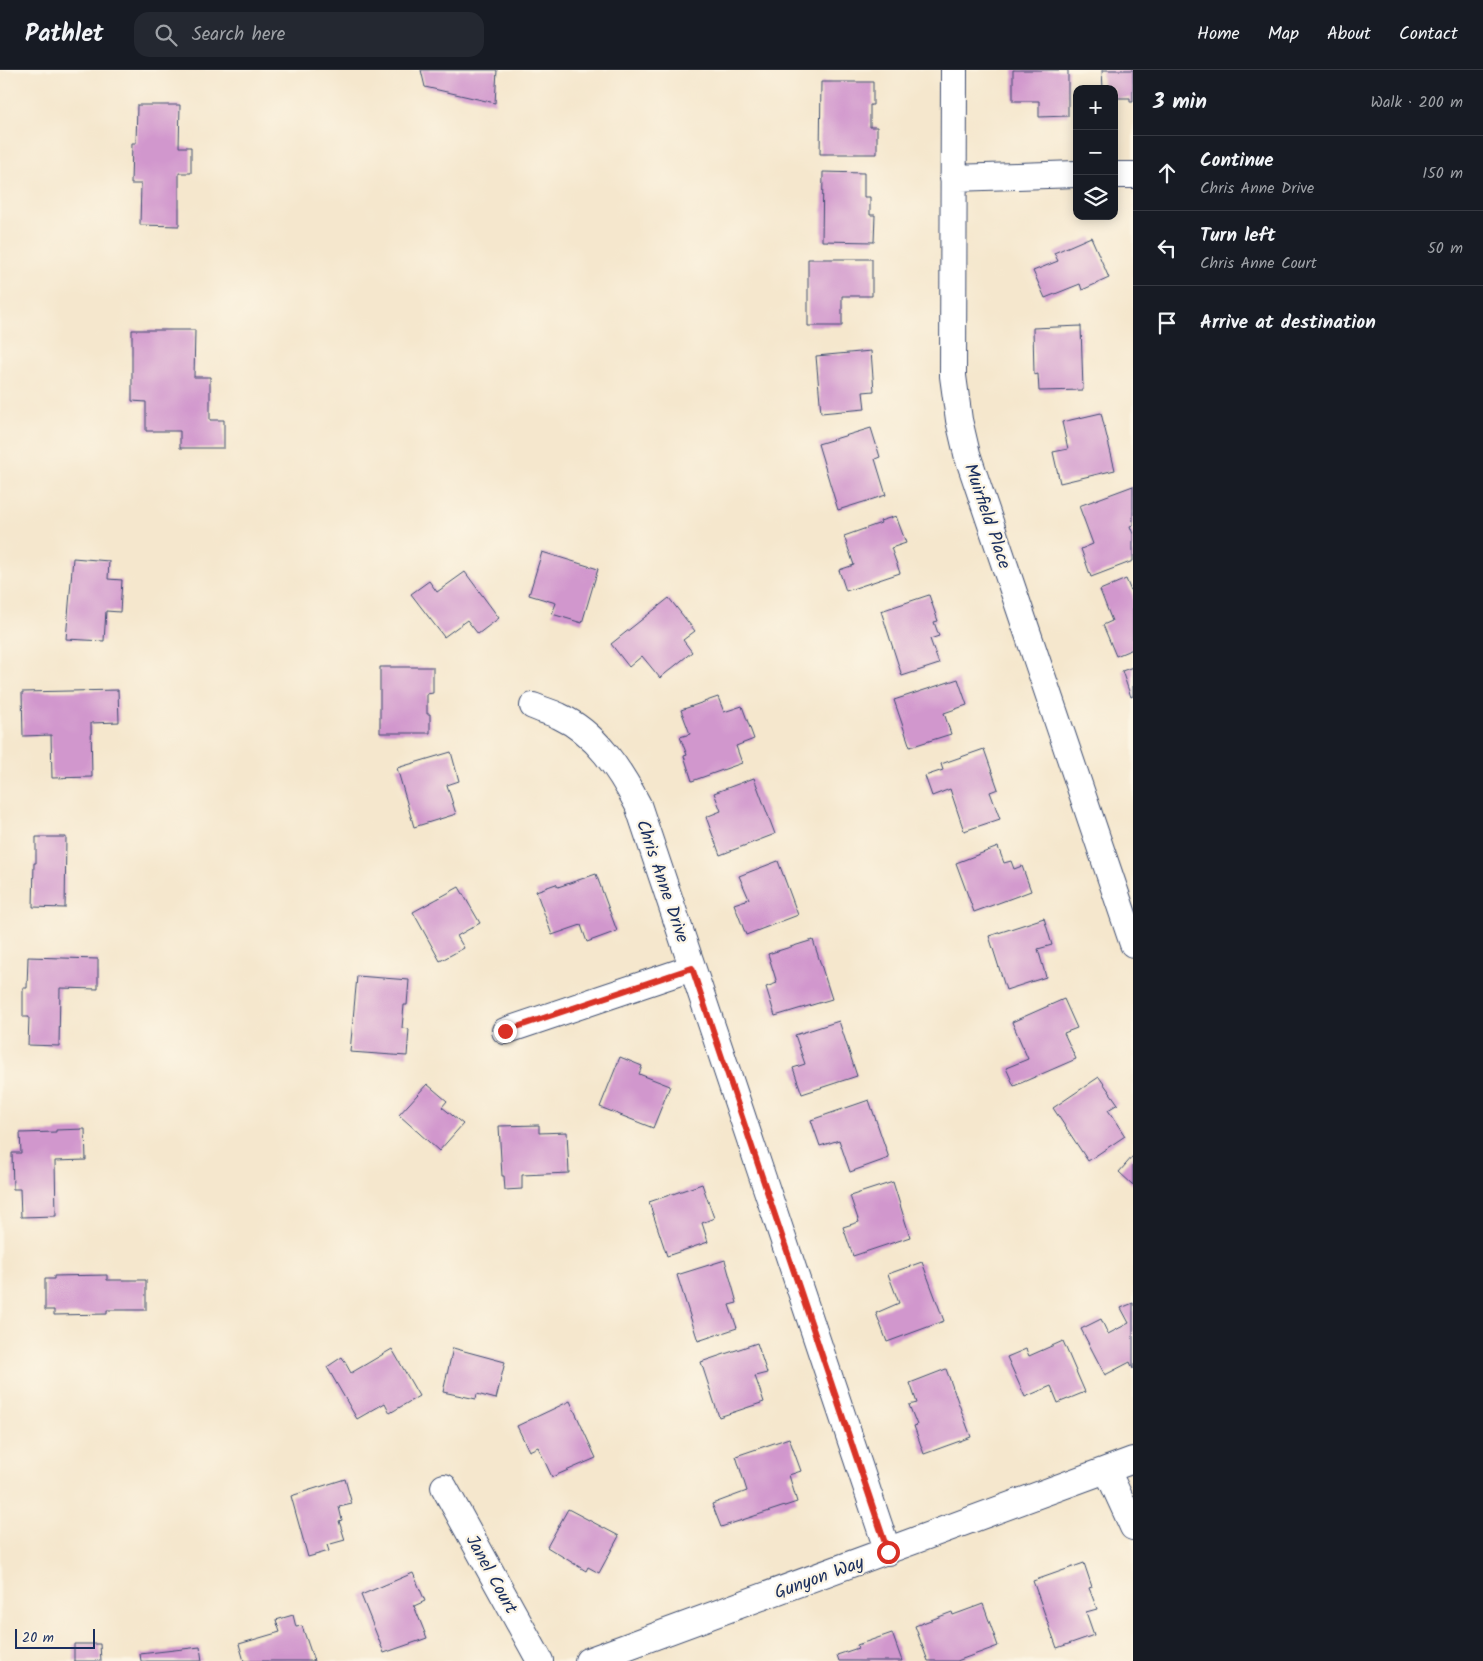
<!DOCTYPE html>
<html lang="en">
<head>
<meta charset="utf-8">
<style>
  :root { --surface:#171b24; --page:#242831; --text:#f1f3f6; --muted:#9ea1a6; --line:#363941 }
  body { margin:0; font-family:Kalam,sans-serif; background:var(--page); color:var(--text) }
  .controls { position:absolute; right:15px; top:15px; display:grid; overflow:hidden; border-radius:10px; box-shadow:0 2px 12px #0003 }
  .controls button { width:45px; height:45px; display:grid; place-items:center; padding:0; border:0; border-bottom:1px solid var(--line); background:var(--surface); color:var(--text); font:25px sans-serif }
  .scale { position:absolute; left:15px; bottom:12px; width:80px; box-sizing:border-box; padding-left:5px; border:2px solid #1b2f5e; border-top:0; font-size:14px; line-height:18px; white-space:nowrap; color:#1b2f5e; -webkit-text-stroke:4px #fcf5e5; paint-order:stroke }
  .stop { position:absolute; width:15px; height:15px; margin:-11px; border:4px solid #d93025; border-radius:50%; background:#fff }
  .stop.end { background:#d93025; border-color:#fff; box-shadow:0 1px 5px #0008 }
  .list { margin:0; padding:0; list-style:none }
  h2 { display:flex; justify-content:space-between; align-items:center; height:65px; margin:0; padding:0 20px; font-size:21px }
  h2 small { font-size:16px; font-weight:400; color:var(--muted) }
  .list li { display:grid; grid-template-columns:32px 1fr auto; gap:15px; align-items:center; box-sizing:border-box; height:75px; padding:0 20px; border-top:1px solid var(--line) }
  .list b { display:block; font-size:19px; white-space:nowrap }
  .list p { margin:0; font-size:16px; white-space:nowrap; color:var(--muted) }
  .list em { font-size:16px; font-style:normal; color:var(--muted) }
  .icon { flex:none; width:28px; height:28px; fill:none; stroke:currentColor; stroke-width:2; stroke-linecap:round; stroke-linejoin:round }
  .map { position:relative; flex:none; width:1133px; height:1591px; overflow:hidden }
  header { display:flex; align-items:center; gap:30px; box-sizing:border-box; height:70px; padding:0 25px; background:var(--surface); border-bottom:1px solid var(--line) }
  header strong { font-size:24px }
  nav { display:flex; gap:28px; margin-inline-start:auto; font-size:18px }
  .search { width:350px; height:45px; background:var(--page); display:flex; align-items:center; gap:12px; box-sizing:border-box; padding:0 18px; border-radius:15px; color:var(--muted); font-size:19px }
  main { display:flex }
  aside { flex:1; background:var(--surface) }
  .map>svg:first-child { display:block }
  .building { fill:#d197cd }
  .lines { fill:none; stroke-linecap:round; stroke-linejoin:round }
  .minor-casing { stroke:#3c4b6f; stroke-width:28 }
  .minor { stroke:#fff; stroke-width:26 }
  .route { stroke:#d93025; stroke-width:6 }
  .labels { text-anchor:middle; stroke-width:4.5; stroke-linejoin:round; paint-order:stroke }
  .street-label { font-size:18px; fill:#1b2f5e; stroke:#fcf5e5 }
</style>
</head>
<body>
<header>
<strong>Pathlet</strong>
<div class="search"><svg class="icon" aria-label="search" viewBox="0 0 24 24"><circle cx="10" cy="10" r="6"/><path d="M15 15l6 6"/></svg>Search here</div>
<nav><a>Home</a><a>Map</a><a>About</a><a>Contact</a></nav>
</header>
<main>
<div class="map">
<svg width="1133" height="1591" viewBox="0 0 1133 1591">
  <rect width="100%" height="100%" fill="#fcf5e5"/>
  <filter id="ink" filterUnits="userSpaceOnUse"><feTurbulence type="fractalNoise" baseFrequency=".02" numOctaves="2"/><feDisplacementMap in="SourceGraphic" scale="10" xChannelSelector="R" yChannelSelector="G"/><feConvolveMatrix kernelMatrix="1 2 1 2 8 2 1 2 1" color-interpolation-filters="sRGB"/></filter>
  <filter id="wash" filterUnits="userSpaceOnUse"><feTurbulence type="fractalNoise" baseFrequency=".0096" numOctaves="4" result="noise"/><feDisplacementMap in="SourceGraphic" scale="20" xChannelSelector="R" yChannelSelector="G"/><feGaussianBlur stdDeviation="1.12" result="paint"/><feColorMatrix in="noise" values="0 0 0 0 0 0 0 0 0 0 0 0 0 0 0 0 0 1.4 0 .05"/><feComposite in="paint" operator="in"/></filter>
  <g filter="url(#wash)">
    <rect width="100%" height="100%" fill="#f5e7cd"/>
    <g id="blocks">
      <path class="building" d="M421 0H497L495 33 425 17Z
        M1013 0H1068V46L1039 47V31H1013Z
        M1102 0H1133V32H1130V28H1114V19H1103Z
        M821 12H873V35H870V57H877V84H820Z
        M137 35H180L179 77H191V103H179V156L140 155 141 114H131L132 73H136Z
        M823 102 864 103V127H870V145H875L874 172 822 171Z
        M1091 167 1109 208 1082 220 1080 214 1045 228 1033 201 1058 191 1054 183Z
        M808 189H872V226H842V256H808Z
        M1081 256 1083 320 1039 321 1038 304 1034 305 1033 258Z
        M132 260H195L194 307H210V350H224V378H180V361H146V332L132 331Z
        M871 281 874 321 863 322 865 339 821 343 816 286Z
        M1101 343 1115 400 1060 413 1053 382 1068 379 1062 352Z
        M871 358 880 387 875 389 886 425 838 440 818 374Z
        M1133 416V455L1130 456 1133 464V491L1091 507 1081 479 1093 474 1079 436Z
        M896 446 906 473 891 478 900 503 846 521 839 500 854 495 844 466 881 453 880 451Z
        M542 482 598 499 582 553 552 544 556 533 529 525Z
        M73 488 109 491 108 509 122 510 120 542 106 541 104 571 66 569Z
        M465 502 499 548 478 564 467 550 444 567 411 524 429 511 437 522Z
        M1126 509 1133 526V579L1116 586 1103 555 1112 551 1100 520Z
        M929 525 938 551 934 552 939 566 930 569 939 594 902 606 881 541Z
        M669 528 695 561 683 570 692 582 660 608 642 586 629 597 611 574Z
        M380 597H433V623L427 624V644H430V663H380Z
        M1133 597V626L1131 627 1122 601Z
        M958 609 967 635 944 643 951 664 910 677 894 630Z
        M118 620 119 652 91 653 92 707 52 708 51 665 23 666 22 622Z
        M718 627 724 642 742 636 754 669 736 676 742 693 692 711 684 686 687 685 680 667 690 664 681 640Z
        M984 679 998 719 990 722 1000 749 964 761 950 719 932 726 925 706 943 700 941 694Z
        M451 682 459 711 447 715 456 744 414 757 397 698Z
        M754 708 775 764 720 785 706 747 721 741 714 723Z
        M36 767H66L65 838 33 837 34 793H36Z
        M998 777 1004 793 1011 791 1014 799 1022 796 1031 821 974 842 956 793Z
        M778 791 798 845 746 865 734 834 749 829 739 806Z
        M596 804 617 861 587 872 581 855 552 865 536 821 556 814 558 817Z
        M459 817 480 853 457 866 464 878 440 891 413 842Z
        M1044 848 1052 875 1038 879 1046 907 1006 920 989 866Z
        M813 870 832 929 775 946 766 917 777 913 768 884Z
        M28 887 98 889V919L60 918 59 976 28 975 29 947H23V918H27Z
        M357 906 409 910 407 935H404L402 958 409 959 407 986 350 982Z
        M1064 929 1077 958 1064 963 1076 989 1014 1016 1006 998 1028 989 1012 952Z
        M839 951 857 1006 802 1024 793 998 805 994 795 965Z
        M620 987 642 996 639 1004 670 1016 653 1058 600 1037Z
        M1099 1007 1118 1034 1108 1040 1125 1066 1088 1091 1053 1038Z
        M427 1014 447 1031 442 1037 463 1054 439 1081 399 1045Z
        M869 1030 889 1088 850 1102 839 1070 820 1076 811 1050Z
        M539 1055V1063L567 1062 569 1103 522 1105V1119L505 1120 504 1106H502L499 1056Z
        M85 1059 86 1090 55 1091 56 1146 21 1147 20 1119H13L12 1083H21L20 1063 56 1062V1060Z
        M1133 1086V1115L1119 1102Z
        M893 1112 910 1167 853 1186 843 1157 859 1152 850 1126Z
        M702 1114 714 1148 702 1153 708 1172 667 1186 649 1132Z
        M725 1190 737 1233 729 1235 737 1258 698 1271 677 1205Z
        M922 1192 944 1251 887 1272 876 1243 899 1233 888 1204Z
        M107 1205V1210H146V1240H107V1244L54 1245V1240H45V1209H54V1206Z
        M1133 1233V1299L1130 1292 1105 1305 1081 1259 1101 1249 1108 1264 1129 1253 1121 1238Z
        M1063 1271 1085 1322 1058 1333 1051 1316 1025 1327 1007 1287 1026 1279 1029 1286Z
        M757 1273 767 1303 755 1306 764 1332 719 1347 701 1292Z
        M453 1278 505 1292 496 1329 477 1324 476 1329 443 1322Z
        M392 1279 419 1326 390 1343 385 1333 357 1349 327 1297 342 1287 351 1303Z
        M946 1299 971 1367 924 1384 914 1356 917 1355 909 1335 917 1333 910 1313Z
        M570 1331 596 1388 552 1407 538 1377 529 1381 517 1356Z
        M789 1368 801 1401 789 1405 797 1432 721 1457 712 1434 747 1421 736 1386Z
        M345 1409 352 1434 339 1437 342 1450 339 1451 345 1470 327 1475 329 1481 308 1487 291 1426Z
        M568 1439 619 1466 599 1503 588 1497 586 1501 547 1477Z
        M1084 1493 1092 1517 1089 1518 1097 1539 1086 1542 1094 1565 1057 1578 1033 1511Z
        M413 1503 425 1531 414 1536 427 1568 384 1583 361 1525Z
        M983 1534 998 1576 957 1591H928L915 1556 952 1542 953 1545Z
        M293 1545 296 1557 302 1556 314 1591H244L239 1574 280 1562 276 1550Z
        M892 1563 902 1591H839L837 1585 858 1578 857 1575Z
        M74 1574H100L101 1591H74Z
        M200 1577 202 1591H141L140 1584Z"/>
    </g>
  </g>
  <g filter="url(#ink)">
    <use href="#blocks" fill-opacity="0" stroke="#3c4b6f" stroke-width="1"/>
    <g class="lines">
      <defs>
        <path id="minor" d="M954 0 953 306 959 350 967 384 1133 874
          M1114 105H1133
          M953 108 1077 104
          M533 636C542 640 551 642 559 646 596 663 620 700 638 735L888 1482
          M505 961 692 898
          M1107 1400 1133 1457
          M444 1417 540 1591
          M588 1591 1133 1390"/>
      </defs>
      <use href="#minor" class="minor-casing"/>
      <use href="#minor" class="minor"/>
    </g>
  </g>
  <g class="lines" filter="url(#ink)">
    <path class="route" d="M505 961 692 898 888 1482"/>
  </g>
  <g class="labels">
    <g class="street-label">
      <text transform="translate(988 446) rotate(71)" y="6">Muirfield Place</text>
      <text transform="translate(663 811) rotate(71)" y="6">Chris Anne Drive</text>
      <text transform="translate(492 1504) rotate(61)" y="6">Janel Court</text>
      <text transform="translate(819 1507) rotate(-20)" y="6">Gunyon Way</text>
    </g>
  </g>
</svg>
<div class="controls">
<button>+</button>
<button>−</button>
<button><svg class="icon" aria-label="layers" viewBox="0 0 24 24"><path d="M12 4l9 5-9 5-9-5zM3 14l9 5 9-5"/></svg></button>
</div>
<div class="scale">20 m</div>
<div class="stop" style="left:888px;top:1482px"></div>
<div class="stop end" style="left:505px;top:961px"></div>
</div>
<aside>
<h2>3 min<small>Walk · 200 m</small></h2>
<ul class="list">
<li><svg class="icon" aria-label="ahead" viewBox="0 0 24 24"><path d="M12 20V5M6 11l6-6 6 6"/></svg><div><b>Continue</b><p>Chris Anne Drive</p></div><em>150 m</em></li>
<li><svg class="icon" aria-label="left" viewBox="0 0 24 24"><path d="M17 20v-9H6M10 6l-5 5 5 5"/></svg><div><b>Turn left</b><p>Chris Anne Court</p></div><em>50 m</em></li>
<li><svg class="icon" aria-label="arrive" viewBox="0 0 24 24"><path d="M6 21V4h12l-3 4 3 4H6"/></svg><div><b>Arrive at destination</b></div></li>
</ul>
</aside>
</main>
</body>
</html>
